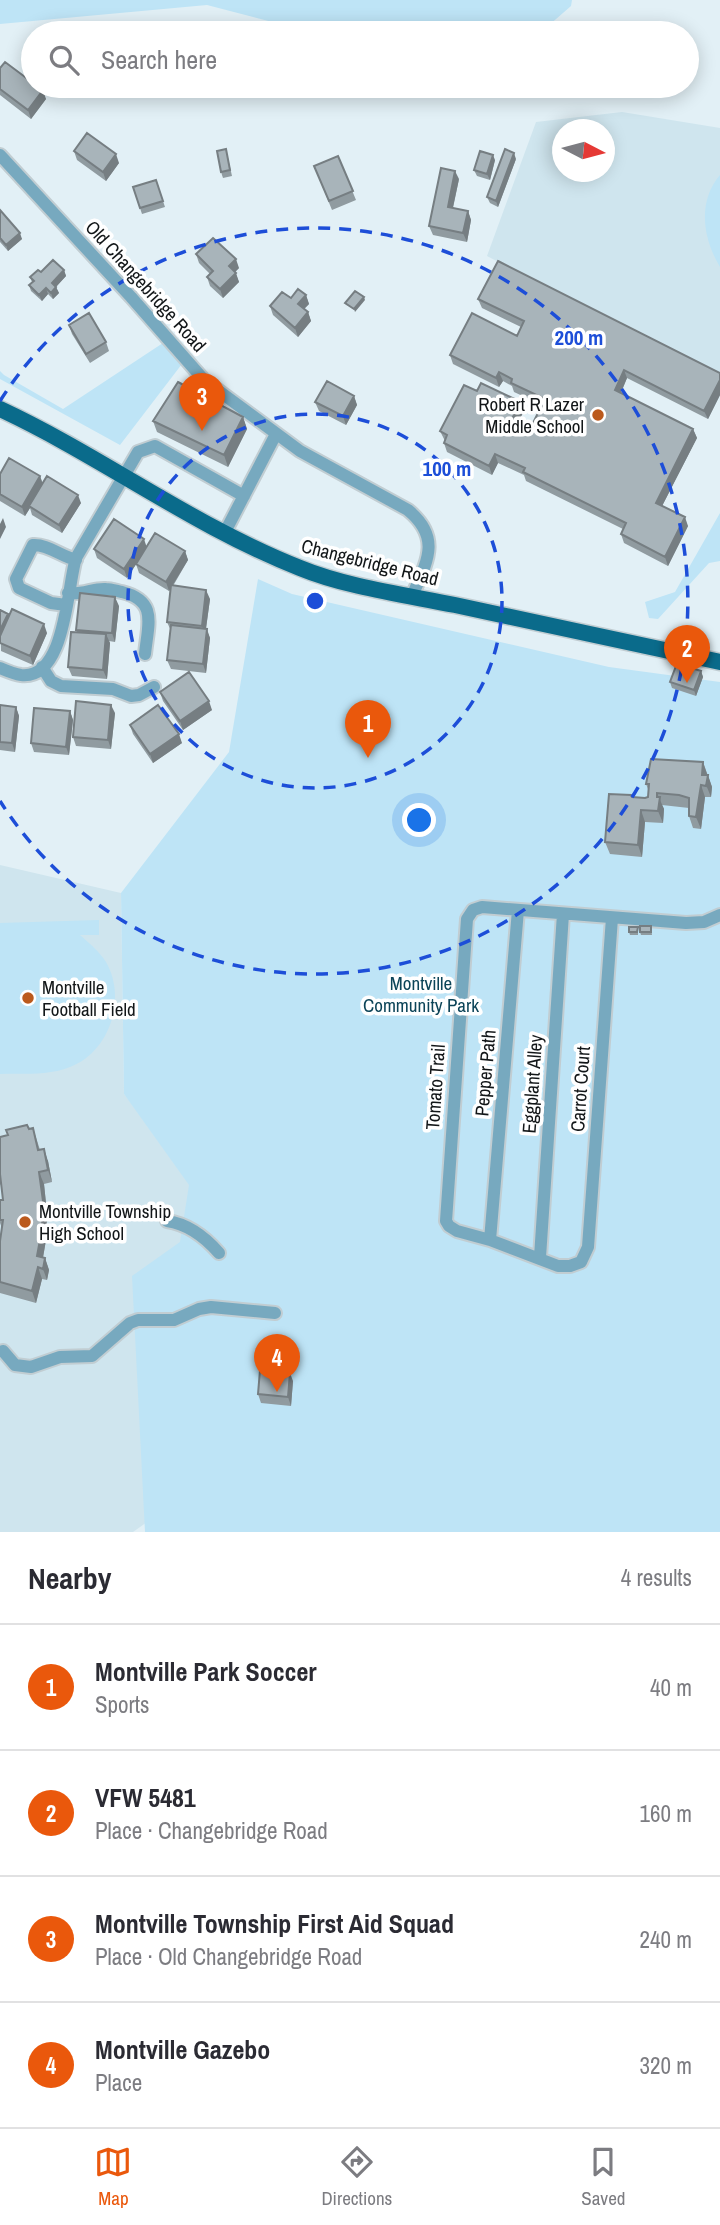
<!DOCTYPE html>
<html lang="en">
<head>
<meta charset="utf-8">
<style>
  :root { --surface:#fff; --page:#f2f2f3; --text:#2b2b33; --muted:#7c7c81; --line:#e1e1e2; --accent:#ea580c }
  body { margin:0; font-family:"Archivo Narrow",sans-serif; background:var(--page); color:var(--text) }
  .compass { position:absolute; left:552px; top:119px; width:63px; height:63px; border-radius:50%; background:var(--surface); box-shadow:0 4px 18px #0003; rotate:96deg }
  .you { position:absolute; left:420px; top:821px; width:24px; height:24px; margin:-18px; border:5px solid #fff; border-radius:50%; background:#1a73e8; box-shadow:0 0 0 10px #1a73e833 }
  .badge { display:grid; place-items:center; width:46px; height:46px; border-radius:50%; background:var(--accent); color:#fff; font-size:23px; font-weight:700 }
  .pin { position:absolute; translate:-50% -58px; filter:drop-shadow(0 2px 4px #0008) }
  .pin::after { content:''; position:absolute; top:37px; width:24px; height:21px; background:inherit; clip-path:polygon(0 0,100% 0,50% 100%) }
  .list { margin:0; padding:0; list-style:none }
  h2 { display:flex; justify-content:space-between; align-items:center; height:91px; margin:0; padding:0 28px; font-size:30px }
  h2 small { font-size:23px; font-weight:400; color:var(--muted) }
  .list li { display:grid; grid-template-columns:46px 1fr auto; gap:21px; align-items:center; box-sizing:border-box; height:126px; padding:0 28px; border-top:2px solid var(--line) }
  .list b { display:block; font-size:26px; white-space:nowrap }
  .list p { margin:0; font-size:23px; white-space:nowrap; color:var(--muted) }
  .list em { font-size:23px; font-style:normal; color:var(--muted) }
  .icon { flex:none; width:38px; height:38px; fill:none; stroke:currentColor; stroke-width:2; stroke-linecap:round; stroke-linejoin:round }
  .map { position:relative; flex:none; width:720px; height:1532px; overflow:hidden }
  .search { position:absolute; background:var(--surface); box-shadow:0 4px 18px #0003; left:21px; right:21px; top:21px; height:77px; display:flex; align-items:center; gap:18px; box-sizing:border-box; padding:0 24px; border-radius:38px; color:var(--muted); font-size:26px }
  .sheet { height:595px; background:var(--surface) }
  nav { display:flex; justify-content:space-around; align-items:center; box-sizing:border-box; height:98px; border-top:2px solid var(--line); background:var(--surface); font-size:19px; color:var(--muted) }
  nav a { display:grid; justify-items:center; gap:4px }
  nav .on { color:var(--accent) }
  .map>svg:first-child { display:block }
  .built { fill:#cfe5ee; fill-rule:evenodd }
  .green { fill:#bee4f6 }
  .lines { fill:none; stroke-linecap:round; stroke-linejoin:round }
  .minor-casing { stroke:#c1cdd2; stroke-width:16 }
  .major-casing { stroke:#c1cdd2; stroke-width:19 }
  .minor { stroke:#77a9bf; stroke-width:12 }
  .major { stroke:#0a6b8b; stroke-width:16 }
  .wall { fill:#909ba0 }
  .shaded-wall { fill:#767e82 }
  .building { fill:#a8b4ba; stroke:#767e82; stroke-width:2 }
  .ring { fill:none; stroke:#1d4ed8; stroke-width:3.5; stroke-dasharray:12 9 }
  .poi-dot { fill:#bb5a1d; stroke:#fff; stroke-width:2.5 }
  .labels { text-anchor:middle; stroke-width:7; stroke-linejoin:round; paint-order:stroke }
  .street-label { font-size:19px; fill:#121618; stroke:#fff }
  .poi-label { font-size:19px; fill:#121618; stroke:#fff; text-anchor:start }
  .park-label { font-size:19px; fill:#0c4458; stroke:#fff }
  .centre { fill:#1d4ed8; stroke:#fff; stroke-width:3.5 }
  .ring-label { font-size:21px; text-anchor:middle; font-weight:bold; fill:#1d4ed8; stroke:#fff; stroke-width:7; stroke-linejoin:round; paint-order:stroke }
</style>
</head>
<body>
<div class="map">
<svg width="720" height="1532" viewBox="0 0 720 1532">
  <rect width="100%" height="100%" fill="#e2f0f6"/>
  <path class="built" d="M622 112 720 128V377L487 256 536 122ZM562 130H604V172H562Z
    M0 865 121 893 124 1094 211 1203 339 1386 133 1532H0Z"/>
  <path class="green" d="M0 0H572L571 6 540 33H314L207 5 0 24Z
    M720 175V267C703 239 697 202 720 175Z
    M166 341 185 360 120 445 0 379V371L4 375 63 409Z
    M720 513V561L709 563 658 619 649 618 645 602 675 592Z
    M258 579 292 594 609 667 720 682V1532H145L132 1276 180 1242 189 1185 124 1094 121 893 229 752Z
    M99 920V935H80C90 944 99 951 106 962 127 998 110 1052 70 1067 48 1076 23 1073 0 1074V923Z"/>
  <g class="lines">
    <defs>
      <path id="minor" d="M0 155 131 297 204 380 300 451 408 510C442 538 427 562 412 596
        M224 534 276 434
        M68 593C83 595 93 588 106 589 111 589 117 591 122 592 158 601 148 624 145 654
        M66 605 51 603 19 588 16 579 33 545C47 544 61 556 76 560
        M42 667 51 681 61 686 113 689 131 696 139 695 154 687
        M0 668C7 671 14 674 21 675 66 680 67 586 76 558L138 452 155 446 244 496
        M612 918 588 1247 581 1262 570 1266H558L490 1240 457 1231 449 1226 446 1221 467 919 473 910 482 907 686 923 704 922 720 915
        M167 1221C188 1224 205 1237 219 1253
        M490 1240 518 910
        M540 1257 563 914
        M3 1351 15 1365 31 1367 60 1357 92 1356 130 1323 138 1320H174L199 1309 211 1307 275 1313"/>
      <path id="major" d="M0 409C103 457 193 526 300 568 346 587 406 595 455 605 543 624 632 643 720 662"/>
    </defs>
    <use href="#minor" class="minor-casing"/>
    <use href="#major" class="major-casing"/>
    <use href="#minor" class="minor"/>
    <use href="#major" class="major"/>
  </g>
  <path class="wall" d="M0 68 46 99 31 119 0 95Z
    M226 149 232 176 223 178 221 172Z
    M74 151 119 163 106 181 77 160Z
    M338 156 356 200 332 210 314 166Z
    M516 159 498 207 490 203 487 197Z
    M495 160 490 180 477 176 474 170Z
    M459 179 453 208 468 211 471 220 467 242 433 235 429 226Z
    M156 180 165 207 142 214 133 187Z
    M0 210 22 239 8 251 0 242Z
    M196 254 239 268 235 272 239 282 223 298 210 286 207 277 210 274 199 263Z
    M64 270 66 276 56 287 59 293 53 299 48 294 42 301 31 291 29 285 32 282 30 277 41 272Z
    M306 295 309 304 304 309 308 312 311 321 298 337 273 315 270 306 291 298Z
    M478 299 720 373V395L708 419 627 378 621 393 693 429 697 438 662 506 688 526 668 566 624 543 621 534 623 529 526 481 524 475 498 463 492 475 447 452 444 443 445 441 440 431 477 391 524 411 513 431 520 434 531 427 542 405 514 392 512 386 503 381 499 387 453 364 450 355 517 336 521 327 482 308Z
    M69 325 106 342 109 351 90 363 72 334Z
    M354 396 357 405 346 425 319 411 315 402Z
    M243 417 247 429 228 467 157 432 153 421Z
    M0 474 40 476 43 484 81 503 62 533 32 515 30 508 25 516 0 501Z
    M146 546 185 551 188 560 173 586 210 599 206 629 210 638 206 673 171 669 167 660 171 631 167 622 171 589 169 591 139 573 136 564 127 578 97 558 94 549Z
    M119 606 115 642 109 641 110 643 107 679 72 676 68 667 77 632 76 630Z
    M0 610 9 616 47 633 33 665 1 651Z
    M684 669 701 671 703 677 696 696 672 688 670 682Z
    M160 692 212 710 183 730 163 701Z
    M0 705 16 707 19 716 15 752 0 750Z
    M70 711 73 720 69 755 34 752 31 743Z
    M115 713 111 749 76 746 73 737Z
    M130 725 182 743 153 763 133 734Z
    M703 762 712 787 711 797H705L701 829 693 828 689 816V808L662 805 664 809 663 823 645 822 642 857 610 854 605 842 632 797 645 798 648 797V789L646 784Z
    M651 926 652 935H641L640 932Z
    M638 927V935H630L629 932Z
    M33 1128 40 1150 48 1161 52 1182 44 1184 47 1213 46 1240 43 1258H45L49 1270 47 1280 42 1279 36 1303 0 1293V1241L2 1228 0 1223V1200H3L1 1184 0 1185V1137Z
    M293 1381 291 1406 261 1403 258 1394Z"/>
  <path class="shaded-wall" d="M43 90 46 99 31 119 28 110Z
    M514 153 516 159 498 207 496 201Z
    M116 154 119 163 106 181 103 172Z
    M493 155 495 160 490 180 487 174Z
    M455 171 459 179 451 216 448 207Z
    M468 211 471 220 467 242 463 233Z
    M20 233 22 239 8 251 6 245Z
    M236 259 239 268 232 275 229 266Z
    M64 270 66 276 54 289 52 283Z
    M236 273 239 282 223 298 220 289Z
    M56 287 59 293 53 299 51 293Z
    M46 288 48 294 42 301 39 295Z
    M306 295 309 304 301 312 298 304Z
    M364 297 365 300 355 312 354 309Z
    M308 312 311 321 298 337 295 328Z
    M624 370 627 378 618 399 615 390Z
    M499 372 503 381 499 387 496 378Z
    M720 380V395L708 419 704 411Z
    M354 396 357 405 346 425 343 416Z
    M521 402 524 411 510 437 507 428Z
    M243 417 247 429 228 467 224 455Z
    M693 429 697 438 659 512 656 503Z
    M495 454 498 463 492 475 489 466Z
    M40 476 43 485 29 506 30 508 25 516 22 507Z
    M78 495 81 503 62 533 59 525Z
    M685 517 688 526 668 566 665 557Z
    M3 518 6 527 0 539V524Z
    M144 539 147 548 127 578 124 569Z
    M185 551 188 560 169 591 166 582Z
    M206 590 210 599 205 635 202 626Z
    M115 597 119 606 115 642 112 633Z
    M8 614 11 623 0 643V630Z
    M44 624 47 633 33 665 30 656Z
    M207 629 210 638 206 673 203 664Z
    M106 634 110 643 107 679 103 670Z
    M701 671 703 677 696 696 694 690Z
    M209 701 212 710 183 730 180 721Z
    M111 705 115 713 111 749 108 740Z
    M16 707 19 716 15 752 12 743Z
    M70 711 73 720 69 755 66 747Z
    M179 734 182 743 153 763 150 754Z
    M703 762 707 774V785L708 775 712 787 711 797 702 775Z
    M701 785 705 797 701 829 696 817Z
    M657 793 664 809 663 823 658 811Z
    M641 810 645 822 642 857 638 845Z
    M44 1149 48 1161 52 1182 48 1170Z
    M39 1172 44 1184 47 1213 46 1240 41 1268 37 1256Z
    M45 1258 49 1270 47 1280 43 1269Z
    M38 1267 42 1279 36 1303 32 1291Z
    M290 1373 293 1381 291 1406 288 1397Z"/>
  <path class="building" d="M5 62 33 83V86H37L43 90 28 110 0 89V68Z
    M87 133 116 154 103 172 74 151Z
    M226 149 230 170 221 172 217 151Z
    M505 149 514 153 496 201 487 197Z
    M480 151 493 155 487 174 474 170Z
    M338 156 353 191 329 201 314 166Z
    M441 168 455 171 448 207 468 211 463 233 429 226Z
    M156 180 163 201 140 208 133 187Z
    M0 210 20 233 6 245 0 238Z
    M213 238 236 259 229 266 236 273 220 289 207 277 213 271 196 254Z
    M53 260 64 270 52 283 56 287 51 293 46 288 39 295 29 285 34 281 30 277 38 270 41 272Z
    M498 261 720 373V380L704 411 624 370 615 390 693 429 656 503 685 517 665 557 621 534 626 523 523 472 525 468 495 454 489 466 444 443 447 435 440 431 464 385 477 391 481 383 521 402 507 428 520 434 524 424 531 427 545 399 511 383 512 379 499 372 496 378 450 355 472 313 517 336 524 321 478 299Z
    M298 289 306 295 298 304 308 312 295 328 270 306 282 292 291 298Z
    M355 291 364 297 354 309 345 303Z
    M89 313 106 342 86 354 69 325Z
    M327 381 354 396 343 416 315 402Z
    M178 382 243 417 224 455 153 421Z
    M9 458 40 476 22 507 0 494V474Z
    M47 476 78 495 59 525 29 506Z
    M114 519 144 539 124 569 94 549Z
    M155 533 185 551 166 582 136 564Z
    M171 585 206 590 202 626 167 622Z
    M80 593 115 597 112 633 76 630Z
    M12 609 44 624 30 656 0 643V636Z
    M0 610 8 614 0 630Z
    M171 625 207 629 203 664 167 660Z
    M71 632 106 634 103 670 68 667Z
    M676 666 684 669 685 666 701 671 694 690 670 682Z
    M189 672 209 701 180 721 160 692Z
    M76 701 111 705 108 740 73 737Z
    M0 705 16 707 12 743 0 742Z
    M158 705 179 734 150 754 130 725Z
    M34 708 70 711 66 747 31 743Z
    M651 759 703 762 702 775H708L706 786 701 785 696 817 689 816V798L679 795 657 793V797H660L658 811 641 810 638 845 605 842 609 794 631 795 632 797 645 798 648 797 649 784H646Z
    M640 926H651V932H640Z
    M629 927H638L637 932H629Z
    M27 1125 29 1129 33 1128 38 1150 44 1149 48 1170 39 1172 43 1201 42 1229 37 1256 45 1258 43 1269 38 1267 32 1291 0 1282V1241L3 1220H0V1200H3L0 1174V1137L8 1135 6 1130Z
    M260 1370 290 1373 288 1397 258 1394Z"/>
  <g class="ring">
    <circle cx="315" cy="601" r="187"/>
    <path d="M0 401A373 373 0 1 1 0 801"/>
  </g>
  <g class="poi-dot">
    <circle cx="598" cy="415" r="7"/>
    <circle cx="28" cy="998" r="7"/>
    <circle cx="25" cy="1222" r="7"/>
  </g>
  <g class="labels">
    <g class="street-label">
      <text transform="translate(146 286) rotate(48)" y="7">Old Changebridge Road</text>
      <text transform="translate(370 562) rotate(14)" y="7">Changebridge Road</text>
      <text transform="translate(485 1073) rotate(-85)" y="7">Pepper Path</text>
      <text transform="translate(532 1084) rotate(-86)" y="7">Eggplant Alley</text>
      <text transform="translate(435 1087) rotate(-86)" y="7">Tomato Trail</text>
      <text transform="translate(580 1089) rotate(-86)" y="7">Carrot Court</text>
    </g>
    <g class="poi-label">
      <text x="584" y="411" text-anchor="end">Robert R Lazer<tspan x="584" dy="22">Middle School</tspan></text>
      <text x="42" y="994">Montville<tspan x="42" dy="22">Football Field</tspan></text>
      <text x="39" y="1218">Montville Township<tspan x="39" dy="22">High School</tspan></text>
    </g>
    <g class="park-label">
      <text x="421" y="990">Montville<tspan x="421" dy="22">Community Park</tspan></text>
    </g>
  </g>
  <circle cx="315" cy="601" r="10" class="centre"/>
  <g class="ring-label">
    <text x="579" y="345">200 m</text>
    <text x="447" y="476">100 m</text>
  </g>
</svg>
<svg class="compass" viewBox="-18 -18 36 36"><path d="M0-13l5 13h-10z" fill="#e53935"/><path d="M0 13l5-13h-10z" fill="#7c7c81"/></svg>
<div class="you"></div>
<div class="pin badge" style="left:368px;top:758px">1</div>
<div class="pin badge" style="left:687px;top:683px">2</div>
<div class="pin badge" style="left:202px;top:431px">3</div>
<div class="pin badge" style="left:277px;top:1392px">4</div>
<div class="search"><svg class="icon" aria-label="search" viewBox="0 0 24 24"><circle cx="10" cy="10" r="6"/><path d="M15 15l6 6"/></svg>Search here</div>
</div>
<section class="sheet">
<h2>Nearby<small>4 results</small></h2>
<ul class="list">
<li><span class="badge">1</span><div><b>Montville Park Soccer</b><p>Sports</p></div><em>40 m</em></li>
<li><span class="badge">2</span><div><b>VFW 5481</b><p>Place · Changebridge Road</p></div><em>160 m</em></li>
<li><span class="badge">3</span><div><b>Montville Township First Aid Squad</b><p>Place · Old Changebridge Road</p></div><em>240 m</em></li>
<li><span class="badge">4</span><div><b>Montville Gazebo</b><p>Place</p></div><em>320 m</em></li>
</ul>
</section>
<nav>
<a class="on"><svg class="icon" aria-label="map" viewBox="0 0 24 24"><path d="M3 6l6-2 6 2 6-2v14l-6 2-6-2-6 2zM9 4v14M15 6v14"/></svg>Map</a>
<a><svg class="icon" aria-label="directions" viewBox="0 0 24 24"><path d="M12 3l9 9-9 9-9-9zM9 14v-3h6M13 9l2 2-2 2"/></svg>Directions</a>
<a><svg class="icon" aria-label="saved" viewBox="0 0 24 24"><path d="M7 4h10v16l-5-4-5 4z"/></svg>Saved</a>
</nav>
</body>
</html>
